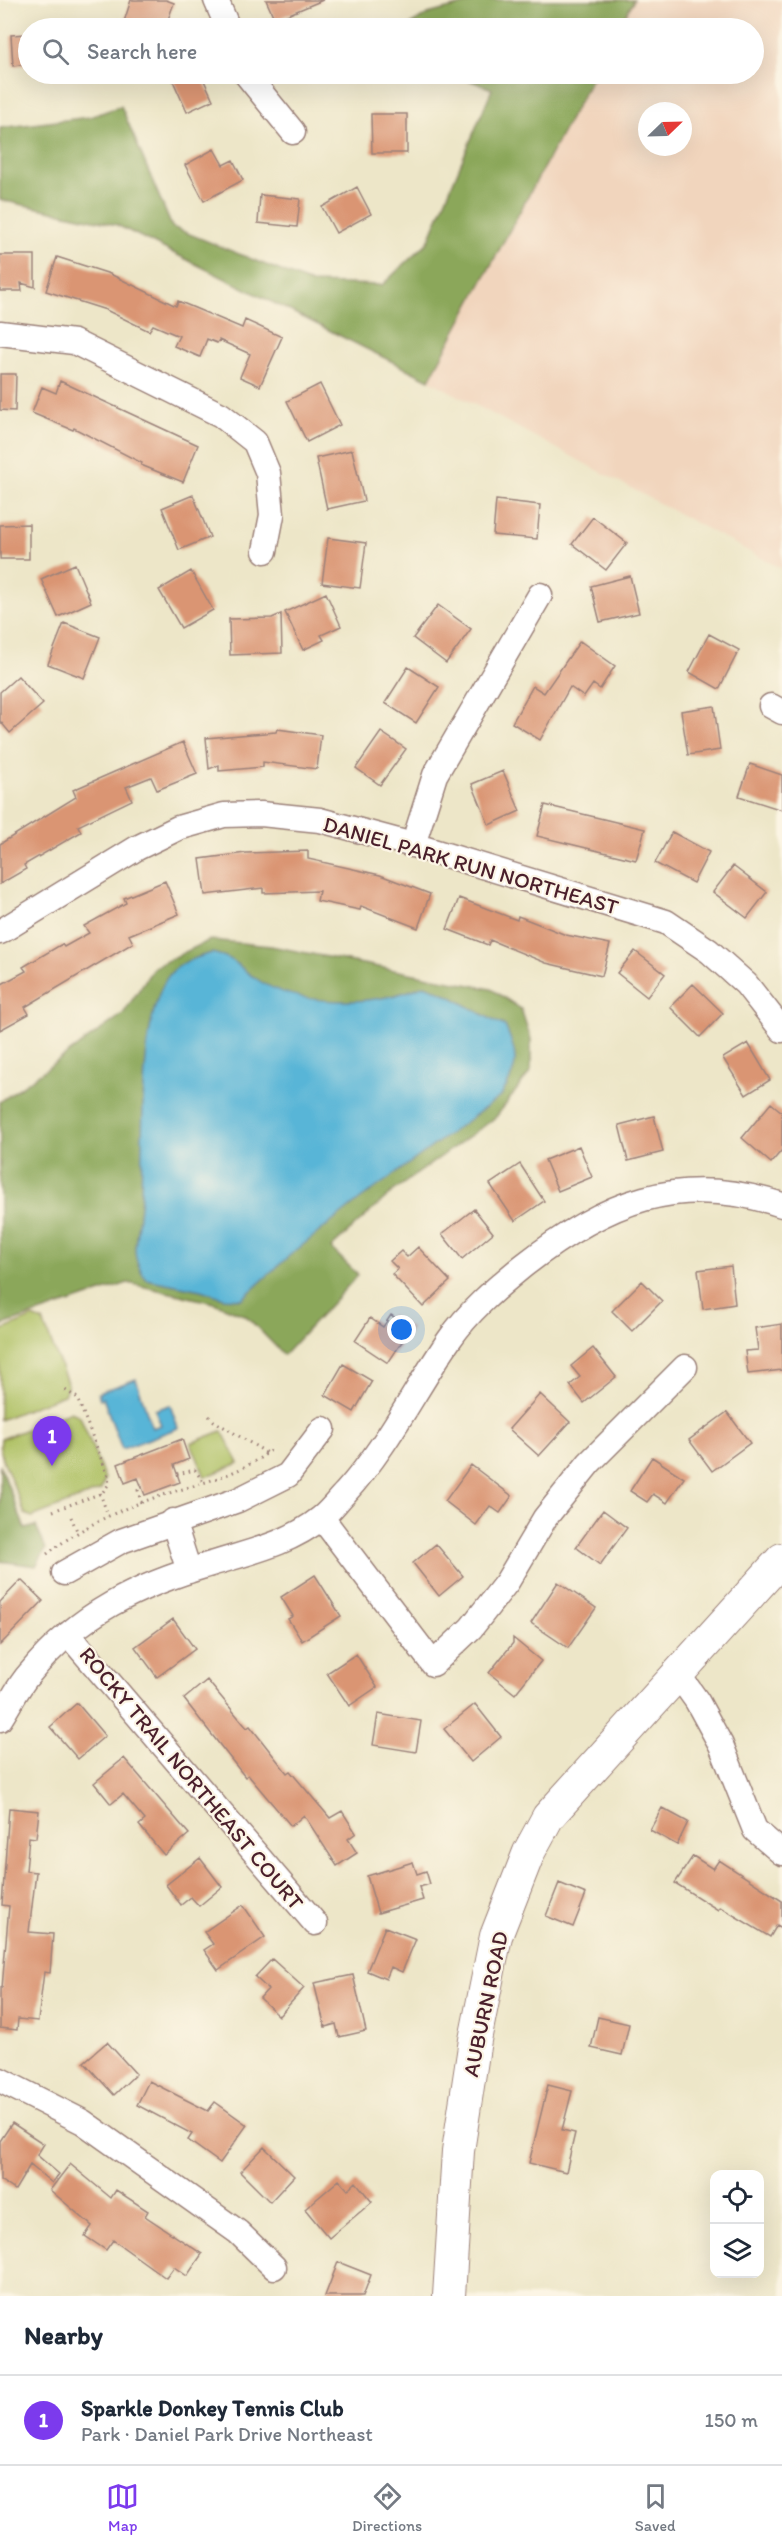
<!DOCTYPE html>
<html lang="en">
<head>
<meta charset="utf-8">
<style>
  :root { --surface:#fff; --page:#f2f2f3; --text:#1f2937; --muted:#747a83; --line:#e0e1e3; --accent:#7c3aed }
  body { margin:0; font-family:Itim,sans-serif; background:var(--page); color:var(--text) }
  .controls { position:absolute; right:18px; bottom:18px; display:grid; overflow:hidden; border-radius:12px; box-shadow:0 6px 24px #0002 }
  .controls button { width:54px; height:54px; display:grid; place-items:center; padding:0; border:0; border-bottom:2px solid var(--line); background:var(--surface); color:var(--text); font:30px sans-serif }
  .compass { position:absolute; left:638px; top:102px; width:54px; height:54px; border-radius:50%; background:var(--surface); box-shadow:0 6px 24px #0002; rotate:67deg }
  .you { position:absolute; left:402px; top:1330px; width:21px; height:21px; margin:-15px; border:4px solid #fff; border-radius:50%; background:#1a73e8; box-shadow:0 0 0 9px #1a73e833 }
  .badge { display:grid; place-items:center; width:39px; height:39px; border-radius:50%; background:var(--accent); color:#fff; font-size:20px; font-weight:700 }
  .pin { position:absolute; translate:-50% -50px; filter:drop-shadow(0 2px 3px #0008) }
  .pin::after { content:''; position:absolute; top:32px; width:21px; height:18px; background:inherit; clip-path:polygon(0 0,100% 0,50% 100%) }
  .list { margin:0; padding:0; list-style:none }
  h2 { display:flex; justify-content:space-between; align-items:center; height:78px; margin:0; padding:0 24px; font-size:26px }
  h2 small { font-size:20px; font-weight:400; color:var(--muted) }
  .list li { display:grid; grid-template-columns:39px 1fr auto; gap:18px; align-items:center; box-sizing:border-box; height:90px; padding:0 24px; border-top:2px solid var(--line) }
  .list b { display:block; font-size:22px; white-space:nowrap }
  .list p { margin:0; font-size:20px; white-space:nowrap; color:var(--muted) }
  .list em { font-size:20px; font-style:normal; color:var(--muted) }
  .icon { flex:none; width:33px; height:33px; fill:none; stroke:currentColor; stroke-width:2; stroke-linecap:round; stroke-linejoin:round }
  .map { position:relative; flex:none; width:782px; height:2296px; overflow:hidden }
  .search { position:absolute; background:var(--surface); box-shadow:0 6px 24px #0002; left:18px; right:18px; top:18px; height:66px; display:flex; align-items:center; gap:15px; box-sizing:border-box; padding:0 21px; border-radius:33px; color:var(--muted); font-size:22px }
  .sheet { height:168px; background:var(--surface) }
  nav { display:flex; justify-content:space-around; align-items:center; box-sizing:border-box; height:84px; border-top:2px solid var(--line); background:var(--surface); font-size:16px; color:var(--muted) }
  nav a { display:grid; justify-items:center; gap:3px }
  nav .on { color:var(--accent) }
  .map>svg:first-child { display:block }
  .built { fill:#f1d5bd; fill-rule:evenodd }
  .green { fill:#afc165; stroke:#7c7048; stroke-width:1.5 }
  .forest { fill:#8ba75a; stroke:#6a6342; stroke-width:1.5 }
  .water { fill:#59b5d7; stroke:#526a81; stroke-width:1.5 }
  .building { fill:#da9573 }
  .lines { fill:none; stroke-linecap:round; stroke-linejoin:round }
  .minor-casing { stroke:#9c827a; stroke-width:27 }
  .major-casing { stroke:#9c827a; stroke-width:34 }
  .path { stroke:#9c827a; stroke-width:3; stroke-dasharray:1.5 4.5; stroke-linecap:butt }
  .minor { stroke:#fff; stroke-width:24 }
  .major { stroke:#fff; stroke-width:32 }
  .labels { text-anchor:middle; stroke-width:4.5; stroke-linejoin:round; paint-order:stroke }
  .street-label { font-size:22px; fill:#4a1f2b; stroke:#fcf5e5 }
</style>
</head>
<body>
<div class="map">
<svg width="782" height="2296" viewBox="0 0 782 2296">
  <rect width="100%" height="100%" fill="#fcf5e5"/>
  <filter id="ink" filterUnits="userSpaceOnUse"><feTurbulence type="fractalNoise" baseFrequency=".0167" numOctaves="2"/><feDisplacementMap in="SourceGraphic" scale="12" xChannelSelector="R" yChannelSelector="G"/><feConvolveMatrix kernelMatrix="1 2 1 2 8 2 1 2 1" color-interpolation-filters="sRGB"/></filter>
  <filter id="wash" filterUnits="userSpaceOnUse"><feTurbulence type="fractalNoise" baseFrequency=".008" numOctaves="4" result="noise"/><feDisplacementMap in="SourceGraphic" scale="24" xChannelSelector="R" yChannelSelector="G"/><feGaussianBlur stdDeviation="1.35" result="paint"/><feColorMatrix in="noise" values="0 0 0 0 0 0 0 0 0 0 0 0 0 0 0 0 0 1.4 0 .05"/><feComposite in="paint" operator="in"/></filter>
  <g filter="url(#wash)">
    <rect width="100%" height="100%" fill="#ede6c8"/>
    <path class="built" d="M634 0H782V569L429 380 594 74H754V28H619ZM647 111H683V147H647Z"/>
    <path class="green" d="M33 1317 43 1321 68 1385 64 1395 0 1420V1331Z
      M71 1412 80 1416 105 1479 101 1490 32 1517 25 1514 0 1452 1 1439Z
      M222 1431 239 1463 205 1477 191 1443Z"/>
    <path class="forest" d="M481 0H634L619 28H405L428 14Z
      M453 74H594L429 380 117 225 0 200V128L90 117 121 106 172 227 311 283 382 285 428 242 492 89Z
      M210 940 271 946 491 989 521 1009 531 1039V1071L496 1117 392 1192 331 1248 358 1275 284 1355 246 1316 214 1303 128 1283 0 1326V1102L123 1014 154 967Z
      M0 1465 25 1529 36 1526 46 1549 36 1566 0 1561Z"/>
    <path class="water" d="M212 953C238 959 235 965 255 978 298 1008 378 1007 424 985 453 994 477 1014 505 1026 520 1058 518 1066 501 1096L358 1201 289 1256 242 1299 224 1298 201 1290 146 1279C140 1270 135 1261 135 1250 136 1232 140 1214 141 1195 143 1140 139 1030 164 983 173 964 194 958 212 953Z
      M136 1379 152 1428 161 1425 155 1410 170 1405 178 1428 122 1449 103 1398 100 1399 98 1393Z"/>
    <g id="blocks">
      <path class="building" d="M131 0H166L174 3 165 28 151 25 150 28H122Z
        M266 0H323L275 20Z
        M28 34V64L13 66 11 35Z
        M170 74H201L213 100 187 112Z
        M371 114H407V153H372Z
        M214 149 223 165 233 160 243 180 204 201 185 165Z
        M357 187 371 214 336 233 322 207Z
        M260 195 300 199 297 227 258 223Z
        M0 255H35V287L21 283 22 291H0Z
        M57 257 110 274 176 306 178 301 242 328 245 320 282 337 260 386 240 377 250 354 219 340 217 343 207 339 200 357 174 346 179 336 153 325 149 331 106 310 46 291Z
        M0 374H16L15 411 0 410Z
        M60 381 198 445 183 482 141 465 142 463 74 428 73 430 32 413 42 387 56 393Z
        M320 384 340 425 307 442 287 401Z
        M352 450 364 501 327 509 316 458Z
        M193 495 210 537 179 550 162 508Z
        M496 500 540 505 537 539 493 535Z
        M593 517 627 543 606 570 572 544Z
        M29 524V559H0V525Z
        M328 538 366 543 360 588 322 583Z
        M75 564 91 602 58 617 41 579Z
        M191 571 213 610 181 628 159 590Z
        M630 576 639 613 600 622 591 586Z
        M326 593 341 626 321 635 324 640 303 650 285 612Z
        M438 605 471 629 446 663 413 638Z
        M281 614 282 653 230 655 229 619 272 618Z
        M64 623 100 637 84 678 48 664Z
        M709 634 739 650 719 689 689 672Z
        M580 641 615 666 600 689 593 684 584 697 570 687 540 740 512 723 533 686 544 693Z
        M408 667 439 687 416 723 385 703Z
        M18 676 43 704 10 733 0 721V692Z
        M714 706 720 750 688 755 681 711Z
        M277 729 321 735 317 769 263 762V767L219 771V765L209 769 206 738 276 732Z
        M381 732 406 749 380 785 356 768Z
        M183 742 197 774 157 790 151 777 126 787 132 800 78 826 81 832 24 865 26 869 0 884V844L76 797 73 790Z
        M750 764 782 775V810L739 796Z
        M503 771 520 811 489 825 472 784Z
        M545 805 645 829 636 860 537 836Z
        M672 832 709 852 693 883 655 863Z
        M308 851V859L380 875 430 894 418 928 361 906 360 910 317 901 319 891 263 893V888L205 895 200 859 246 853Z
        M733 866 767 892 747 918 713 892Z
        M165 881 179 914 129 935 133 943 25 1007 29 1014 0 1030V985L26 971 23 967 62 944 64 947 89 933 84 926 126 903 124 898Z
        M459 898 517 920 518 916 566 935 610 944 602 976 546 963 490 940 488 945 447 929Z
        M635 951 665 974 647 997 617 973Z
        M693 984 723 1013 700 1037 670 1007Z
        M748 1043 770 1080 746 1095 723 1058Z
        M771 1103 782 1112V1150L771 1163 742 1138Z
        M654 1116 663 1152 628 1161 619 1125Z
        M579 1146 592 1177 558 1191 545 1160Z
        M520 1164 544 1201 515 1221 490 1184Z
        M474 1209 493 1233 462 1259 442 1234Z
        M418 1247 450 1281 423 1307 392 1274 398 1269 390 1261 401 1251 407 1257Z
        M731 1266 735 1304 703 1309 698 1270Z
        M642 1281 662 1301 632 1331 612 1311Z
        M391 1315 411 1328 388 1363 355 1341 370 1318 383 1327Z
        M782 1324V1370L748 1374 745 1351 758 1350 755 1328Z
        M593 1348 616 1377 584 1403 570 1385 580 1377 571 1366Z
        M343 1364 372 1381 354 1412 325 1395Z
        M540 1394 570 1422 539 1456 509 1429Z
        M727 1412 750 1443 712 1471 689 1440Z
        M182 1439 189 1459 174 1465 180 1482 145 1495 138 1478 125 1483 118 1464Z
        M652 1457 684 1478 667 1503 653 1494 647 1502 630 1491Z
        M471 1465 512 1496 500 1513 490 1506 476 1525 445 1501Z
        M603 1510 627 1528 600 1565 576 1547Z
        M436 1544 463 1576 439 1596 413 1563Z
        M315 1575 341 1616 302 1641 288 1619 293 1616 281 1597Z
        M21 1580 43 1601 0 1645V1602Z
        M558 1582 596 1608 568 1648 531 1623Z
        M173 1619 195 1649 157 1677 135 1647Z
        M513 1638 541 1661 515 1694 489 1673 513 1643Z
        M356 1654 377 1687 349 1706 327 1673Z
        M207 1680 247 1728 250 1726 287 1773 290 1771 330 1818 342 1811 356 1833 348 1839 357 1853 337 1866 304 1815 291 1826 248 1775 245 1777 184 1699Z
        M77 1703 105 1736 78 1759 50 1727Z
        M475 1704 501 1737 471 1762 444 1729Z
        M378 1714 421 1721 416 1752 373 1745Z
        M124 1758 189 1834 164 1855 139 1825 145 1820 123 1794 111 1804 94 1783Z
        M9 1808 39 1811 36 1838 29 1837 26 1871 36 1872 29 1932 53 1934 50 1973 44 1972 38 2021 18 2019 17 2030 0 2028V1988H2L9 1906 2 1905Z
        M662 1808 688 1822 677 1845 650 1830Z
        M693 1856 713 1869 719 1860 782 1901V1928L777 1925 770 1937 720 1907 718 1910 675 1883Z
        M200 1858 222 1887 199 1906 191 1897 181 1905 166 1885Z
        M413 1862 417 1874 426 1871 430 1884 419 1887 423 1900 378 1913 367 1876Z
        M559 1883 586 1894 573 1927 546 1916Z
        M243 1905 265 1937 218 1970 204 1950 213 1944 204 1932Z
        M385 1927 416 1939 402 1972 391 1967 386 1979 367 1971Z
        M272 1959 304 1988 279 2016 260 1998 268 1989 255 1977Z
        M353 1975 366 2031 339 2037 336 2024 325 2027 314 1983Z
        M598 2017 629 2024 622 2055 591 2048Z
        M107 2042 136 2074 114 2095 84 2062Z
        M149 2081 208 2111 215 2102 247 2125 220 2163 188 2140 192 2134 137 2105Z
        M548 2085 572 2091 562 2130 575 2133 566 2172 529 2163Z
        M12 2123 44 2144 37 2155 59 2174 52 2183 30 2165 15 2190 0 2180V2141Z
        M264 2147 294 2176 270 2202 240 2172Z
        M70 2164 111 2198 116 2190 148 2211 145 2216 202 2254 187 2276 174 2267 166 2278 113 2240 106 2250 85 2236 92 2226 50 2190Z
        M339 2180 348 2190 356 2182 372 2202 329 2238 305 2209Z
        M338 2262 371 2275 363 2296H325Z"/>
    </g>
  </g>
  <g filter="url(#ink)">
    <use href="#blocks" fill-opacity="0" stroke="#9c827a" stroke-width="1.5"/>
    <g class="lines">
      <defs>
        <path id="minor" d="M216 0 228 28
          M246 74 293 132
          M0 333 74 342 221 415 255 442 268 473 272 515 265 551
          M771 706 782 712
          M413 845 435 775 540 595
          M0 932 137 848 178 828 224 815 261 814 320 820 413 845 666 922 709 951 746 984 782 1030
          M322 1518 433 1664 471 1628 507 1582 545 1518 589 1463 685 1367
          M173 1521 189 1571
          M64 1573 121 1541 238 1500 288 1475 323 1429
          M68 1634 315 1923
          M677 1673 697 1701 721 1745 755 1830 782 1853
          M0 1719C10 1704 18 1686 30 1673 79 1613 139 1585 211 1564 249 1552 289 1544 321 1518 330 1511 337 1501 345 1493 387 1447 414 1391 449 1340 469 1311 496 1288 523 1266 605 1202 678 1171 782 1205
          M0 2080 83 2122 238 2232 274 2267"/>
        <path id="major" d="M449 2296 458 2151 475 2040 496 1936 529 1852 548 1817 782 1559"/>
      </defs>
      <use href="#minor" class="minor-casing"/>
      <use href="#major" class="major-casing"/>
      <path class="path" d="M209 1416 214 1421 267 1453
        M177 1474 195 1470 204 1483
        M100 1493 108 1516
        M141 1503 138 1490 142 1486
        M53 1511 102 1493 109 1484 108 1476 80 1405 76 1397 65 1390
        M71 1517 78 1533
        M47 1554C80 1528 117 1510 157 1497 196 1484 239 1476 271 1450"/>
      <use href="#minor" class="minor"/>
      <use href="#major" class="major"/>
    </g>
  </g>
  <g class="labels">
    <g class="street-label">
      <text transform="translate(471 865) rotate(16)" y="8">DANIEL PARK RUN NORTHEAST</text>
      <text transform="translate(192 1778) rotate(50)" y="8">ROCKY TRAIL NORTHEAST COURT</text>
      <text transform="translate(485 2004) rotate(-78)" y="8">AUBURN ROAD</text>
    </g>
  </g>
</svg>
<div class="controls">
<button><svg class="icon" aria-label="locate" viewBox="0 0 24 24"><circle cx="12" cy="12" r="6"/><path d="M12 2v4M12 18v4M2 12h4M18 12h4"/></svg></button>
<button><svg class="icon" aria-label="layers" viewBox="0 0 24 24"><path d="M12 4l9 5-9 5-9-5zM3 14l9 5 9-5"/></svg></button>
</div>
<svg class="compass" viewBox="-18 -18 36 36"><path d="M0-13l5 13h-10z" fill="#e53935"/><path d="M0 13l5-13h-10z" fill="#747a83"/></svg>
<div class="you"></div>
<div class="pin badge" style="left:52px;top:1466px">1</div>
<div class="search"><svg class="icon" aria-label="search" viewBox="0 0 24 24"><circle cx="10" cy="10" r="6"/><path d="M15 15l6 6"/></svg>Search here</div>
</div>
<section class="sheet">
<h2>Nearby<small></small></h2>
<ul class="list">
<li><span class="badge">1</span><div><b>Sparkle Donkey Tennis Club</b><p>Park · Daniel Park Drive Northeast</p></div><em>150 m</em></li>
</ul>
</section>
<nav>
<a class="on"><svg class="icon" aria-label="map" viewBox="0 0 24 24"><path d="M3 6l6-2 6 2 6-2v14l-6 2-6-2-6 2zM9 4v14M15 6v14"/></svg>Map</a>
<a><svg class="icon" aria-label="directions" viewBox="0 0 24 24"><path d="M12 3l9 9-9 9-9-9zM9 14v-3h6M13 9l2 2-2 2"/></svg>Directions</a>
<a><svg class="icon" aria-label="saved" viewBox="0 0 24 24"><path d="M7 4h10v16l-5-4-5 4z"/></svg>Saved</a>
</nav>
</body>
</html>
